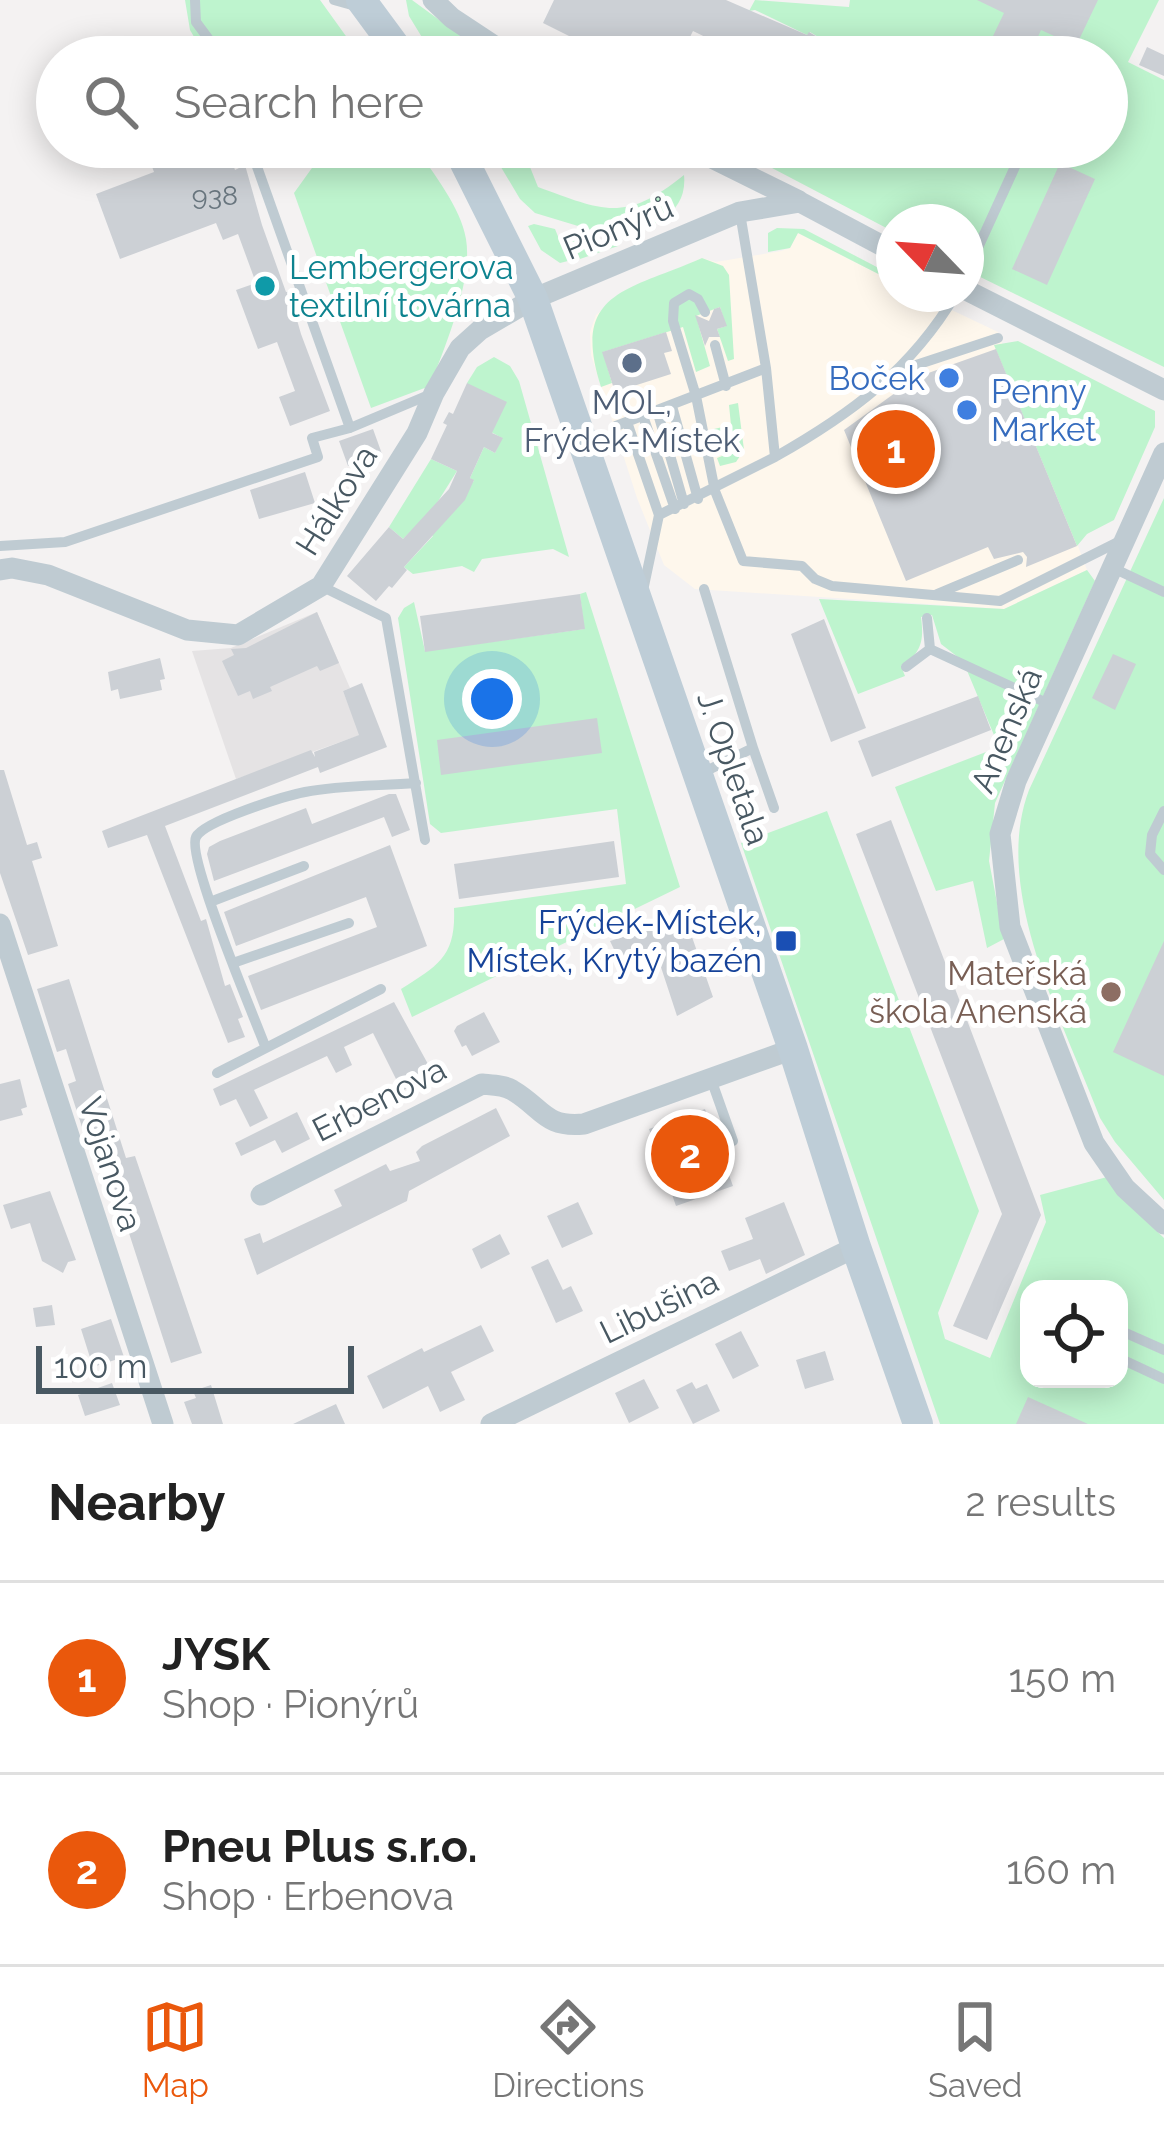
<!DOCTYPE html>
<html lang="en">
<head>
<meta charset="utf-8">
<style>
  :root { --surface:#fff; --page:#f6f6f6; --text:#222; --muted:#767676; --line:#e0e0e0; --accent:#ea580c }
  body { margin:0; font-family:Raleway,sans-serif; background:var(--page); color:var(--text) }
  .controls { position:absolute; right:36px; bottom:36px; display:grid; overflow:hidden; border-radius:24px; box-shadow:0 6px 30px #0003 }
  .controls button { width:108px; height:108px; display:grid; place-items:center; padding:0; border:0; border-bottom:3px solid var(--line); background:var(--surface); color:var(--text); font:60px sans-serif }
  .compass { position:absolute; left:876px; top:204px; width:108px; height:108px; border-radius:50%; background:var(--surface); box-shadow:0 6px 30px #0003; rotate:295deg }
  .scale { position:absolute; left:36px; bottom:30px; width:318px; box-sizing:border-box; padding-left:12px; border:6px solid #485862; border-top:0; font-size:33px; line-height:42px; white-space:nowrap; color:#485862; -webkit-text-stroke:9px #fff; paint-order:stroke }
  .you { position:absolute; left:492px; top:699px; width:42px; height:42px; margin:-30px; border:9px solid #fff; border-radius:50%; background:#1a73e8; box-shadow:0 0 0 18px #1a73e833 }
  .badge { display:grid; place-items:center; width:78px; height:78px; border-radius:50%; background:var(--accent); color:#fff; font-size:39px; font-weight:700 }
  .pin { position:absolute; translate:-50% -50%; border:6px solid #fff; box-shadow:0 3px 12px #0006 }
  .list { margin:0; padding:0; list-style:none }
  h2 { display:flex; justify-content:space-between; align-items:center; height:156px; margin:0; padding:0 48px; font-size:51px }
  h2 small { font-size:39px; font-weight:400; color:var(--muted) }
  .list li { display:grid; grid-template-columns:78px 1fr auto; gap:36px; align-items:center; box-sizing:border-box; height:192px; padding:0 48px; border-top:3px solid var(--line) }
  .list b { display:block; font-size:45px; white-space:nowrap }
  .list p { margin:0; font-size:39px; white-space:nowrap; color:var(--muted) }
  .list em { font-size:39px; font-style:normal; color:var(--muted) }
  .icon { flex:none; width:66px; height:66px; fill:none; stroke:currentColor; stroke-width:2; stroke-linecap:round; stroke-linejoin:round }
  .map { position:relative; flex:none; width:1164px; height:1424px; overflow:hidden }
  .search { position:absolute; background:var(--surface); box-shadow:0 6px 30px #0003; left:36px; right:36px; top:36px; height:132px; display:flex; align-items:center; gap:30px; box-sizing:border-box; padding:0 42px; border-radius:66px; color:var(--muted); font-size:45px }
  .sheet { height:540px; background:var(--surface) }
  nav { display:flex; justify-content:space-around; align-items:center; box-sizing:border-box; height:168px; border-top:3px solid var(--line); background:var(--surface); font-size:33px; color:var(--muted) }
  nav a { display:grid; justify-items:center; gap:6px }
  nav .on { color:var(--accent) }
  .map>svg:first-child { display:block }
  .commercial { fill:#fef7ec }
  .education { fill:#e5e3e4 }
  .green { fill:#bef4ce; fill-rule:evenodd }
  .building { fill:#ccd0d5 }
  .lines { fill:none; stroke-linecap:round; stroke-linejoin:round }
  .service { stroke:#bfcbd2; stroke-width:10 }
  .minor { stroke:#bfcbd2; stroke-width:21 }
  .secondary { stroke:#becdd7; stroke-width:30 }
  .culture-dot { fill:#0f9aa8; stroke:#fff; stroke-width:4.5 }
  .service-dot { fill:#5c6f8a; stroke:#fff; stroke-width:4.5 }
  .shop-dot { fill:#3f7fe0; stroke:#fff; stroke-width:4.5 }
  .transit-dot { fill:#1a4fb4; stroke:#fff; stroke-width:4.5 }
  .education-dot { fill:#8d6e63; stroke:#fff; stroke-width:4.5 }
  .labels { text-anchor:middle; stroke-width:10; stroke-linejoin:round; paint-order:stroke }
  .number-label { font-size:27px; fill:#69767f }
  .street-label { font-size:33px; fill:#485862; stroke:#fff }
  .culture-label { font-size:33px; fill:#0d838f; stroke:#fff; text-anchor:start }
  .shop-label { font-size:33px; fill:#366cbe; stroke:#fff; text-anchor:end }
  .service-label { font-size:33px; fill:#4e5e75; stroke:#fff }
  .transit-label { font-size:33px; fill:#164399; stroke:#fff; text-anchor:end }
  .education-label { font-size:33px; fill:#785e54; stroke:#fff; text-anchor:end }
</style>
</head>
<body>
<div class="map">
<svg width="1164" height="1424" viewBox="0 0 1164 1424">
  <rect width="100%" height="100%" fill="#f4f2f2"/>
  <path class="commercial" d="M798 233 894 282V294H918L998 332 1087 570 1004 609 695 589 664 565 637 498 591 355 590 332 596 315 621 294 702 258 716 262 781 251 790 248Z"/>
  <path class="education" d="M317 612 350 688 343 691 360 735 236 779 192 651 231 648Z"/>
  <path class="green" d="M185 0H320L361 57H206L190 30Z
    M406 0H412L490 57H434L409 16Z
    M755 0 849 7 850 0H1159L1128 62 1164 80V367L966 270V222H894V232L732 147H1107V57H851L810 32 807 35 755 10 749 11Z
    M327 147H416C433 174 461 207 466 239 473 281 445 346 430 386L371 408 294 193Z
    M489 147H522L538 187C602 210 624 224 684 175 688 215 651 226 621 239L535 213 520 199Z
    M534 224 555 229 568 261 560 263 541 250 528 226Z
    M777 228 804 229 894 276V282L798 233 790 248 768 252V233Z
    M573 232 618 246 580 259 569 235Z
    M702 258 723 266 729 275 734 359 728 361 717 329 726 326 720 307 696 316 710 366 696 372 683 327 603 352 612 383 601 387C570 291 628 291 702 258Z
    M1018 341 1155 411V427L1114 520 1087 534 1077 546 994 345Z
    M494 357 510 366 519 381 569 557 553 549 482 559 474 572 462 566 413 574 404 567 433 536 419 523 403 539 389 527 431 459 457 471 437 503 474 481 470 478 484 447 495 453 502 438 491 432 467 383 477 367Z
    M738 403 744 450 736 462 720 466 717 458 722 456 714 429 731 425 729 405Z
    M1164 498V1200L1115 1142 1100 1118C1064 1023 991 890 1029 790Z
    M1087 570 1095 581 995 803 989 861 1004 939 987 948 973 881 936 891 895 787 999 747 963 661 941 644 932 615 921 617C924 640 922 653 901 666L905 676 858 694 819 599 1004 609Z
    M586 592 680 887 412 1017 401 989C439 965 456 956 454 908L626 884 617 809 441 833 430 824 398 618 404 608 414 602 425 651 584 629 580 594Z
    M827 811 979 1211 938 1313 945 1339 990 1358 1046 1222 1040 1195 1107 1177 1120 1196 1164 1238V1424H940L741 843ZM1029 1289H1119V1379H1029Z"/>
  <path class="building" d="M554 0H726L807 35 809 32 851 57H732L734 51 693 31 680 57H611L543 23Z
    M977 0H1098L1076 46 1041 30 1029 57H983L1004 13Z
    M1147 47 1164 55V76L1139 65Z
    M227 147 235 170 245 165 262 225 286 292 291 291 301 318 297 320 301 334 330 411 290 426 279 397 295 391 277 342 258 349 236 290 256 283 238 234 223 240 216 223 120 259 96 194 154 172 150 161 185 148 189 160Z
    M1060 163 1095 179 1047 285 1012 269Z
    M720 307 727 326 717 329 720 337H709L705 346 695 315 709 321 714 309Z
    M666 332 672 351 664 353 671 374 615 392 602 352Z
    M996 349 1077 546 1026 567 1027 557 1023 552 994 559 988 547 906 581 844 430 917 377Z
    M467 383 507 402 492 433 503 438 495 453 484 447 470 478 466 476 474 480 465 500 404 567 407 570 392 588 389 586 376 601 347 576 389 527 403 539 449 489 457 471 431 459 447 425 443 423 449 412 453 414Z
    M373 429 382 454 348 466 339 441Z
    M305 472 315 503 259 519 250 490Z
    M580 594 585 629 425 652 420 616Z
    M317 612 339 663 320 671 317 666 270 687 272 691 253 699 250 691 238 696 222 661 234 655 231 649 246 648Z
    M824 619 866 728 831 742 791 634Z
    M1113 654 1136 664 1115 710 1092 698Z
    M160 658 165 679 160 680 162 690 120 699 118 689 111 691 108 672Z
    M362 683 387 747 320 773 318 767 165 826 201 921 206 919 225 986 230 984 243 1017 238 1019 245 1037 228 1043 147 835 108 848 102 831 311 750 315 757 314 752 359 735 343 691Z
    M978 696 991 730 872 777 858 741Z
    M597 718 602 753 441 775 437 740Z
    M0 770H4L27 845 37 842 42 858 32 861 58 946 28 955 0 873Z
    M389 794H396L410 830 392 837 384 817 214 881 207 854 209 847 220 841 306 808 312 824Z
    M891 820 1041 1215 987 1340 953 1326 1002 1214 856 834Z
    M614 841 619 877 459 899 454 864Z
    M390 845 427 946 261 1010 248 976 377 927 366 897 236 946 224 912Z
    M685 917 713 997 677 1016 655 949 621 964 610 941Z
    M1164 941V1076L1113 1052Z
    M69 979 126 1158 135 1156 202 1353 171 1363 107 1165 96 1169 82 1127 68 1084 76 1081 66 1049 57 1052 37 989Z
    M394 1002 434 1075 402 1091 373 1033 344 1047 352 1065 336 1073 327 1056 254 1090 268 1118 250 1127 236 1099 220 1106 213 1089Z
    M484 1012 500 1042 472 1056 466 1045 462 1047 454 1031 457 1026Z
    M20 1079 27 1107 21 1109 23 1115 0 1121V1084Z
    M496 1108 510 1136 409 1191 407 1201 257 1275 244 1239 260 1233 263 1243 342 1206 334 1190 386 1164 390 1171 420 1161 416 1152 422 1146Z
    M705 1109 733 1186 676 1206 649 1129Z
    M297 1112 310 1139 282 1153 275 1140 241 1156 235 1143Z
    M50 1191 76 1260 68 1262 63 1273 42 1261 30 1223 11 1229 3 1205Z
    M578 1202 593 1234 562 1248 547 1216Z
    M784 1202 805 1255 766 1274 760 1259 729 1271 721 1251 753 1239 745 1218Z
    M500 1234 510 1254 481 1269 472 1249Z
    M548 1259 563 1290 571 1286 583 1311 556 1323 531 1267Z
    M52 1305 55 1325 36 1327 33 1308Z
    M111 1319 124 1357 93 1367 81 1329Z
    M481 1325 494 1351 451 1372 465 1400 440 1412 428 1386 383 1409 367 1376 422 1348 424 1352Z
    M741 1331 759 1366 733 1379 715 1344Z
    M825 1351 834 1380 805 1389 796 1360Z
    M644 1379 659 1408 629 1423 615 1393Z
    M692 1382 696 1389 707 1384 720 1411 693 1424 676 1390Z
    M112 1383 120 1405 85 1416 78 1395Z
    M211 1385 223 1424H192L184 1402 196 1398 193 1391Z
    M1028 1397 1088 1424H1016Z
    M336 1404 345 1424H293Z"/>
  <g class="lines">
    <path class="service" d="M195 0 196 22 222 57
      M334 0 359 7
      M250 147 350 428
      M966 274 1024 147
      M705 312 698 299 689 294 674 303 673 321 696 396 715 491 743 561 802 566 815 579 832 586 1000 601 1118 542
      M715 345 726 386
      M904 369 998 338
      M672 406 698 499
      M657 410 684 504
      M643 416 675 509
      M627 422 659 515
      M616 426 766 368
      M775 457C851 414 911 370 956 294
      M0 546 65 542 318 457 312 438 350 428 431 394
      M1113 568 1164 592
      M321 586 386 618 425 840
      M644 586 659 515 775 457 766 368 740 213
      M937 594 1018 560
      M930 649 1051 705
      M906 667 930 649 927 618
      M753 748 774 808
      M702 773 753 748 704 589
      M1164 811 1152 835 1150 854 1164 870
      M210 902 304 866
      M233 963 349 923
      M265 1046C254 1016 186 857 196 837 204 821 285 796 305 792 341 785 380 786 416 783
      M217 1073 381 989
      M711 1079 733 1141
      M1119 1330 1164 1350
      M1119 1358 1164 1379"/>
    <path class="minor" d="M433 0 452 18 511 57
      M690 147 799 201
      M966 290 1164 390
      M1164 453 1016 781 1000 834 1010 927 1094 1143 1125 1188 1164 1224
      M0 570 12 568 48 575 187 630 238 635 321 586 417 433 434 393 460 348 480 330 533 299 740 212 800 202 894 252
      M0 924 163 1424
      M261 1195 482 1084C492 1085 504 1085 512 1090 543 1108 544 1128 584 1124L793 1049
      M491 1424 856 1247"/>
    <path class="secondary" d="M361 0 403 57
      M457 147 533 299 793 1049 856 1247 918 1424"/>
  </g>
  <circle class="culture-dot" cx="265" cy="286" r="12"/>
  <circle class="service-dot" cx="632" cy="363" r="12"/>
  <g class="shop-dot">
    <circle cx="949" cy="378" r="12"/>
    <circle cx="967" cy="410" r="12"/>
  </g>
  <rect class="transit-dot" x="774" y="929" width="24" height="24" rx="6"/>
  <circle class="education-dot" cx="1111" cy="992" r="12"/>
  <g class="labels">
    <g class="number-label">
      <text x="215" y="205">938</text>
    </g>
    <g class="street-label">
      <text transform="translate(618 227) rotate(-23)" y="12">Pionýrů</text>
      <text transform="translate(336 500) rotate(-58)" y="12">Hálkova</text>
      <text transform="translate(1006 730) rotate(-67)" y="12">Anenská</text>
      <text transform="translate(734 768) rotate(71)" y="12">J. Opletala</text>
      <text transform="translate(379 1099) rotate(-27)" y="12">Erbenova</text>
      <text transform="translate(111 1164) rotate(72)" y="12">Vojanova</text>
      <text transform="translate(659 1306) rotate(-26)" y="12">Libušina</text>
    </g>
    <g class="culture-label">
      <text x="289" y="279">Lembergerova<tspan x="289" dy="38">textilní továrna</tspan></text>
    </g>
    <g class="shop-label">
      <text x="925" y="390">Boček</text>
      <text x="991" y="403" text-anchor="start">Penny<tspan x="991" dy="38">Market</tspan></text>
    </g>
    <g class="service-label">
      <text x="632" y="414">MOL,<tspan x="632" dy="38">Frýdek-Místek</tspan></text>
    </g>
    <g class="transit-label">
      <text x="762" y="934">Frýdek-Místek,<tspan x="762" dy="38">Místek, Krytý bazén</tspan></text>
    </g>
    <g class="education-label">
      <text x="1087" y="985">Mateřská<tspan x="1087" dy="38">škola Anenská</tspan></text>
    </g>
  </g>
</svg>
<div class="controls">
<button><svg class="icon" aria-label="locate" viewBox="0 0 24 24"><circle cx="12" cy="12" r="6"/><path d="M12 2v4M12 18v4M2 12h4M18 12h4"/></svg></button>
</div>
<svg class="compass" viewBox="-18 -18 36 36"><path d="M0-13l5 13h-10z" fill="#e53935"/><path d="M0 13l5-13h-10z" fill="#767676"/></svg>
<div class="scale">100 m</div>
<div class="you"></div>
<div class="pin badge" style="left:896px;top:449px">1</div>
<div class="pin badge" style="left:690px;top:1154px">2</div>
<div class="search"><svg class="icon" aria-label="search" viewBox="0 0 24 24"><circle cx="10" cy="10" r="6"/><path d="M15 15l6 6"/></svg>Search here</div>
</div>
<section class="sheet">
<h2>Nearby<small>2 results</small></h2>
<ul class="list">
<li><span class="badge">1</span><div><b>JYSK</b><p>Shop · Pionýrů</p></div><em>150 m</em></li>
<li><span class="badge">2</span><div><b>Pneu Plus s.r.o.</b><p>Shop · Erbenova</p></div><em>160 m</em></li>
</ul>
</section>
<nav>
<a class="on"><svg class="icon" aria-label="map" viewBox="0 0 24 24"><path d="M3 6l6-2 6 2 6-2v14l-6 2-6-2-6 2zM9 4v14M15 6v14"/></svg>Map</a>
<a><svg class="icon" aria-label="directions" viewBox="0 0 24 24"><path d="M12 3l9 9-9 9-9-9zM9 14v-3h6M13 9l2 2-2 2"/></svg>Directions</a>
<a><svg class="icon" aria-label="saved" viewBox="0 0 24 24"><path d="M7 4h10v16l-5-4-5 4z"/></svg>Saved</a>
</nav>
</body>
</html>
